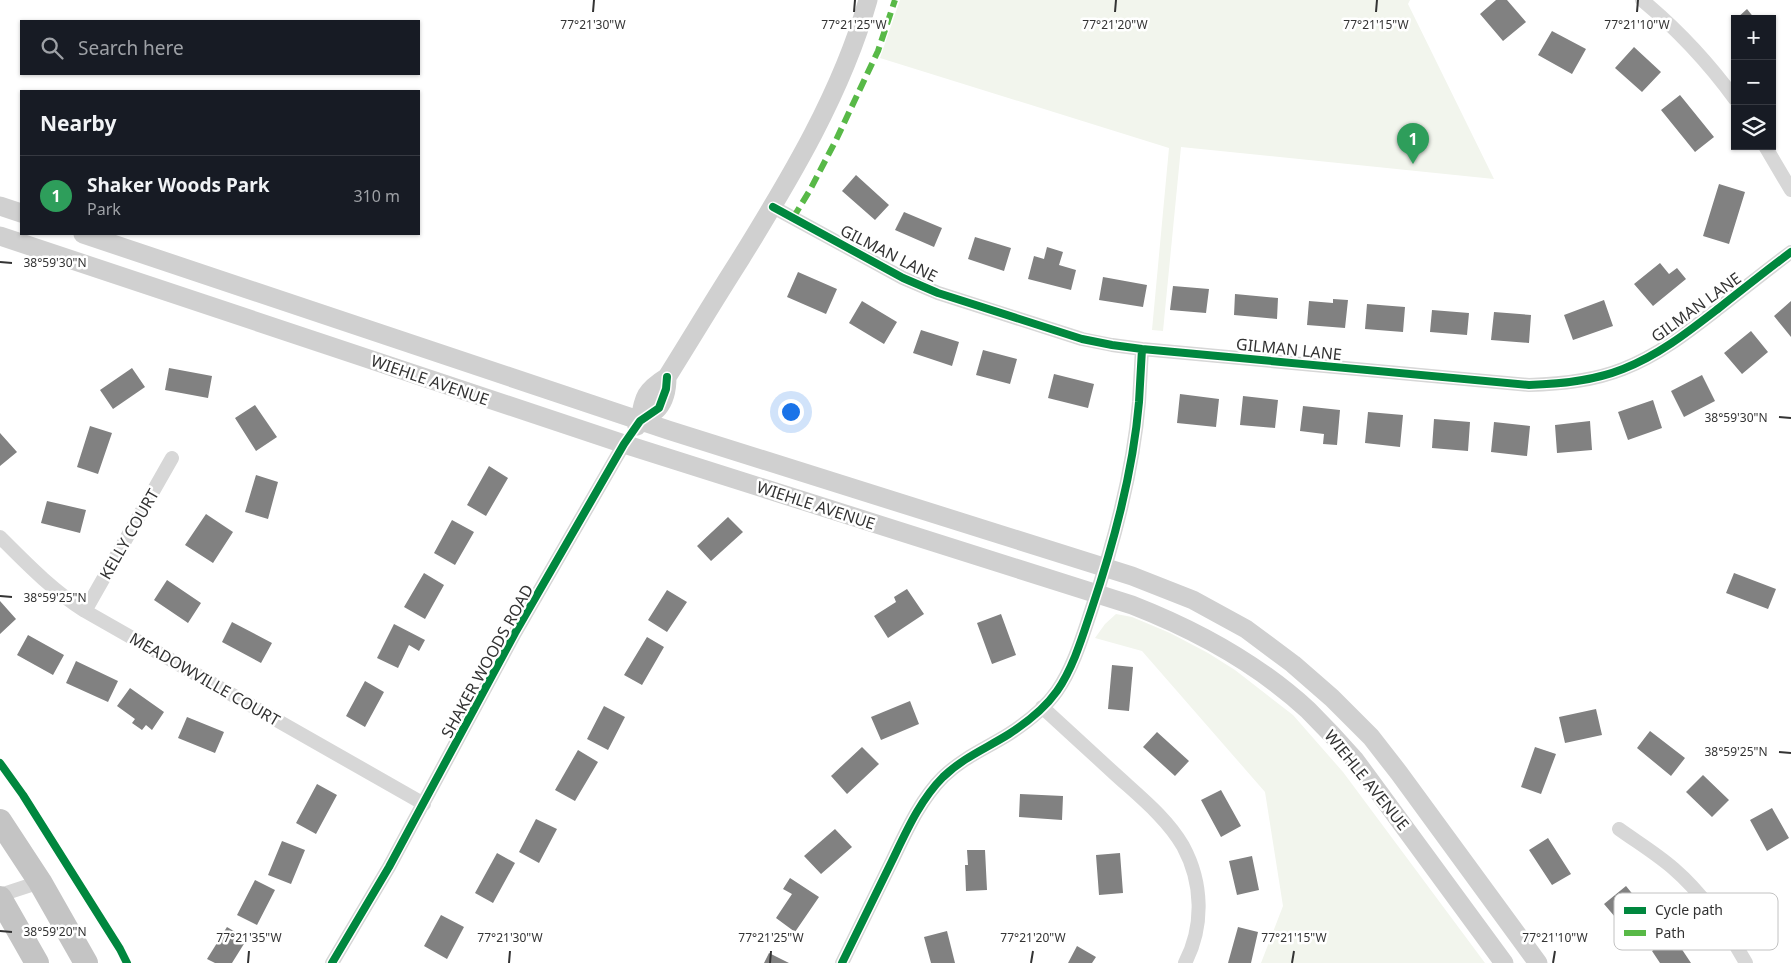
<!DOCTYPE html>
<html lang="en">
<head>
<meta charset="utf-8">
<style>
  :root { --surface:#171b24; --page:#20242c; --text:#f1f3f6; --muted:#9ea1a6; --line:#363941; --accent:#7a7a7a }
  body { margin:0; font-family:"Noto Sans",sans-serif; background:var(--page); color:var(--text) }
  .controls { position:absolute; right:15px; top:15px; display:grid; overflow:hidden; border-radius:0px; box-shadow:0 1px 4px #0004 }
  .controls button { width:45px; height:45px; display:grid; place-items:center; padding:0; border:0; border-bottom:1px solid var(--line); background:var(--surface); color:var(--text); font:25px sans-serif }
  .you { position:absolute; left:790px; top:411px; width:18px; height:18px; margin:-12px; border:4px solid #fff; border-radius:50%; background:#1a73e8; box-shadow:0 0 0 8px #1a73e833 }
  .badge { display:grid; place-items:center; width:32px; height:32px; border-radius:50%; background:var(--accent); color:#fff; font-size:16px; font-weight:700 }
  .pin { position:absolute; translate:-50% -41px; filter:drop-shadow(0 1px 2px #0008) }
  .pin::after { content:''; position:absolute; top:26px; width:18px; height:15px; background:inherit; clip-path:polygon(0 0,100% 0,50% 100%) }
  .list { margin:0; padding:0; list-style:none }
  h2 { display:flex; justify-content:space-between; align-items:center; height:65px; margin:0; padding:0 20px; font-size:21px }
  h2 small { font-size:16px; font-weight:400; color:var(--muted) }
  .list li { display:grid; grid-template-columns:32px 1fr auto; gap:15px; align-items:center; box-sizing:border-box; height:80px; padding:0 20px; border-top:1px solid var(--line) }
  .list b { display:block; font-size:19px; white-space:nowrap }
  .list p { margin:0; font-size:16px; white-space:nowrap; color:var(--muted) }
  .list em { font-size:16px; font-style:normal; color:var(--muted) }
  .icon { flex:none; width:28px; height:28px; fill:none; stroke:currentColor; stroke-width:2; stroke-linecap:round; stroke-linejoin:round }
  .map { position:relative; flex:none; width:1791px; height:963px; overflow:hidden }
  .search { position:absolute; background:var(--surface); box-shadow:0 1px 4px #0004; left:20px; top:20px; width:400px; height:55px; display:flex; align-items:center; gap:12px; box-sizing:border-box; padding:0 18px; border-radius:0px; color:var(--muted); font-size:19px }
  .panel { position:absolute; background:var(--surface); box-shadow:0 1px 4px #0004; left:20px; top:90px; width:400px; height:145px; border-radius:0px }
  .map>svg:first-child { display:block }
  .green { fill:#f2f5ed }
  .building { fill:#818181 }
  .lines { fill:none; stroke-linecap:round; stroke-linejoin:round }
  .street { stroke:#d7d7d7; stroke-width:14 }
  .secondary { stroke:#d0d0d0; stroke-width:19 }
  .highway { stroke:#c4c4c4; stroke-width:24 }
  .quiet { stroke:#58b947; stroke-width:6; stroke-dasharray:12 6; stroke-linecap:butt }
  .cycleway-casing { stroke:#fff; stroke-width:11 }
  .cycleway { stroke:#00873e; stroke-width:8 }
  .ticks { fill:none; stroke:#333; stroke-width:2 }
  .labels { text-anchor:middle; stroke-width:5; stroke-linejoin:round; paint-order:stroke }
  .street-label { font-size:16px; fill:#333; stroke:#fff }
  .key { fill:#fff; stroke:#c2c2c2; stroke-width:1 }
  .key-label { font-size:14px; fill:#333 }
  .ticks-label { font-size:12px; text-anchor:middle; fill:#333; stroke:#fff; stroke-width:5; stroke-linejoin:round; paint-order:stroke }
</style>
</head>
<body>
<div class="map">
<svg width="1791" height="963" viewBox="0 0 1791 963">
  <rect width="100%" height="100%" fill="#fff"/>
  <path class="green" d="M900 0H1410L1408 4 1494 179 1181 147 1163 331 1152 330 1169 148 880 58Z
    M1116 614 1132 617 1170 633 1208 653 1235 670 1293 715 1343 772 1485 963H1261L1283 906 1265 792 1142 651 1095 638 1105 624Z"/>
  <path class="building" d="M1496 0H1507L1526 22 1503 41 1480 14Z
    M1747 9 1755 19H1736Z
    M1552 31 1586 49 1572 74 1538 55Z
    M1634 47 1661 72 1642 92 1615 68Z
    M1680 95 1714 137 1695 152 1661 110Z
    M856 175 889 205 875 220 842 191Z
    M1719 184 1745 192 1729 244 1703 236Z
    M904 212 942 228 934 247 895 230Z
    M975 237 1011 248 1004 271 968 259Z
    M1047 247 1063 252 1059 265 1076 270 1071 290 1028 279 1034 256 1044 259Z
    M1660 263 1669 274 1677 268 1686 279 1653 306 1634 284Z
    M798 272 837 289 826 314 787 297Z
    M1103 277 1147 285 1143 307 1099 300Z
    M1173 286 1209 289 1206 313 1170 310Z
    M1235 294 1278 298 1277 319 1234 315Z
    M1333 299 1348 300 1345 328 1307 325 1309 301 1333 303Z
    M1604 300 1613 326 1573 340 1564 315Z
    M862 301 897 322 884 344 849 323Z
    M1791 301V337L1774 316Z
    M1367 304 1405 307 1403 332 1365 329Z
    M1432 310 1469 313 1467 335 1430 332Z
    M1494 312 1531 315 1529 343 1491 340Z
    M921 330 959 342 952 366 913 353Z
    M1751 331 1768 352 1742 374 1724 353Z
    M983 350 1017 359 1010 384 976 375Z
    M132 368 145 387 113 409 100 390Z
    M169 368 212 376 208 398 165 390Z
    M1054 374 1094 384 1088 408 1048 398Z
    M1702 375 1715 401 1684 417 1671 391Z
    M1180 394 1219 399 1216 427 1177 423Z
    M1243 396 1278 400 1275 428 1240 425Z
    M1653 400 1662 428 1628 440 1618 412Z
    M255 405 277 437 256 451 235 418Z
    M1303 406 1340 410 1337 445 1323 444 1324 434 1300 431Z
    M1368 412 1403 415 1400 447 1365 443Z
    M1434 419 1470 422 1468 451 1432 448Z
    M1590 421 1592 450 1557 453 1555 425Z
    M1494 422 1530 426 1527 456 1491 452Z
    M90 426 112 433 98 474 77 467Z
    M0 433 17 452 0 466Z
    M489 466 508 478 486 516 467 505Z
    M256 475 278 482 268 519 245 512Z
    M47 501 86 510 80 533 41 523Z
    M206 514 233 532 213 563 185 545Z
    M728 517 743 532 711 561 697 546Z
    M452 520 474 532 455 565 434 553Z
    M424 573 444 585 425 619 404 607Z
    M1734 573 1776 589 1768 609 1726 593Z
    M167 580 201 603 188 623 154 600Z
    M907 589 924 614 888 638 874 616 896 602 894 597Z
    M667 590 687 602 667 632 648 620Z
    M0 601 16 619 0 634Z
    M1001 614 1016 655 992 664 977 623Z
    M232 622 272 643 261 663 222 642Z
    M394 624 425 640 419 651 409 645 398 668 377 658Z
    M28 635 64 655 53 675 17 655Z
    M647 637 664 647 642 685 624 675Z
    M76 661 118 681 108 702 66 683Z
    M1112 665 1133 667 1129 711 1108 709Z
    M365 681 384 692 365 727 346 716Z
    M130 688 164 712 152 730 146 725 142 730 132 723 135 719 117 706Z
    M910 701 919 724 881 740 871 717Z
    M604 706 625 717 608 750 587 739Z
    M1596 709 1602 735 1565 743 1559 717Z
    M187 717 224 732 215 753 178 738Z
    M1650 731 1685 758 1671 776 1637 748Z
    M1157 732 1189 761 1175 776 1143 747Z
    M862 747 879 764 847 794 831 776Z
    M1535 747 1556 754 1541 794 1521 787Z
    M578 750 598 762 575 801 555 790Z
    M1703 775 1729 800 1712 817 1686 792Z
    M317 784 337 795 316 834 296 823Z
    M1221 790 1241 826 1221 837 1201 800Z
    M1020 794 1063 796 1062 820 1019 817Z
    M1772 808 1789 838 1767 851 1750 820Z
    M536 819 557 829 539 863 519 852Z
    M835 829 852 847 821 874 804 856Z
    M1548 838 1571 874 1552 885 1529 850Z
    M282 841 305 850 291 884 268 875Z
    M967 850H985L987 890 966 891 965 865H968Z
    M497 853 515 863 493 903 475 893Z
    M1120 853 1123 893 1099 895 1096 855Z
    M1252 856 1259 890 1237 895 1229 861Z
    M790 878 819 897 795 932 776 918 792 894 783 889Z
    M255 880 275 890 257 925 237 915Z
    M1626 886 1648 913 1627 931 1604 904Z
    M441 915 464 927 447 959 424 946Z
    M227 927 247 939 232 963H215L207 959Z
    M1238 927 1258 932 1251 963H1228Z
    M947 931 955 963H931L924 937Z
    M1673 936 1691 963H1660L1652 951Z
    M1077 946 1096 957 1092 963H1068Z
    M769 953 789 963H764Z"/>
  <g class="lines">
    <path class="street" d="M1642 0C1677 29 1708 62 1735 99
      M1765 146 1791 190
      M773 207 903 278 938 293 1082 339 1112 345 1142 349 1529 385C1561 384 1593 381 1623 369 1659 355 1688 332 1719 308 1743 289 1767 270 1791 252
      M0 537C27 564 52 590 85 611L424 804
      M85 611 172 458
      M1042 707C1066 729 1091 752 1115 774 1139 796 1167 818 1183 846 1203 883 1204 926 1185 963
      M1619 829C1637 842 1657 854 1674 869 1704 895 1727 929 1746 963
      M0 895 40 882
      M332 963 389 867 515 633 624 444
      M842 963C859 929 875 895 892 861 906 832 920 800 943 777 964 757 985 749 1009 734 1026 723 1045 708 1057 691 1073 668 1082 638 1091 611 1114 543 1133 473 1139 402 1140 384 1141 366 1142 349"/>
    <path class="secondary" d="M0 206 21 213
      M83 234 668 430 1132 576 1193 600 1246 629 1293 664 1332 698 1371 737 1399 773 1538 963
      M0 236 624 444 1132 605C1196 630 1257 663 1308 710 1324 726 1340 743 1355 760L1504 963
      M640 421C643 397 646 390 667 377 692 337 716 297 741 258 791 177 842 92 868 0
      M637 426C642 418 652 415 658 408 665 400 667 386 667 377"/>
    <path class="highway" d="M0 821 40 882 86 963
      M0 898 37 963"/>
    <path class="quiet" d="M793 218 810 190 836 140 878 51 895 0"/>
    <defs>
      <path id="cycleway" d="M773 207 903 278 938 293 1082 339 1112 345 1142 349 1529 385C1561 384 1593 381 1623 369 1659 355 1688 332 1719 308 1743 289 1767 270 1791 252
        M0 763 23 795 120 949 127 963
        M332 963 389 867 515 633 624 444 640 421 659 408 666 389 667 377
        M842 963C859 929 875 895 892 861 906 832 920 800 943 777 964 757 985 749 1009 734 1026 723 1045 708 1057 691 1073 668 1082 638 1091 611 1114 543 1133 473 1139 402 1140 384 1141 366 1142 349"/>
    </defs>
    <use href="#cycleway" class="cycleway-casing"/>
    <use href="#cycleway" class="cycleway"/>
  </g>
  <path class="ticks" d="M593 12 594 0M854 12 855 0M1115 12 1116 0M1376 12 1377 0M1637 12 1638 0M0 262 12 263M1779 417 1791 418M0 596 12 597M1779 752 1791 753M0 931 12 932M248 963 249 951M509 963 510 951M770 963 771 951M1031 963 1033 951M1292 963 1294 951M1553 963 1555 951"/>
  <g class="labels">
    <g class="street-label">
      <text transform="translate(889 253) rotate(27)" y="6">GILMAN LANE</text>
      <text transform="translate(1696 307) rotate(-36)" y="6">GILMAN LANE</text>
      <text transform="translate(1289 349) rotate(6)" y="6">GILMAN LANE</text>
      <text transform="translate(430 380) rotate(19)" y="6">WIEHLE AVENUE</text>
      <text transform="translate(816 505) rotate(18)" y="6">WIEHLE AVENUE</text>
      <text transform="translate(129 534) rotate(-60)" y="6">KELLY COURT</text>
      <text transform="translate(487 661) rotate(-61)" y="6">SHAKER WOODS ROAD</text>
      <text transform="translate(205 679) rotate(30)" y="6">MEADOWVILLE COURT</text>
      <text transform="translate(1367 780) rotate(51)" y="6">WIEHLE AVENUE</text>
    </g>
  </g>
  <rect x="1614" y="893" width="164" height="57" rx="8" class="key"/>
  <rect x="1624" y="907" width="22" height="7" fill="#00873e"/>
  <rect x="1624" y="930" width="22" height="6" fill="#58b947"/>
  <g class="key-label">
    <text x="1655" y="915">Cycle path</text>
    <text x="1655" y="938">Path</text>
  </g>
  <g class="ticks-label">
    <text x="593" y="29">77°21'30"W</text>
    <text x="854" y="29">77°21'25"W</text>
    <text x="1115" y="29">77°21'20"W</text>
    <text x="1376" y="29">77°21'15"W</text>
    <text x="1637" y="29">77°21'10"W</text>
    <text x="55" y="267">38°59'30"N</text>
    <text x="1736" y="422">38°59'30"N</text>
    <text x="55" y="602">38°59'25"N</text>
    <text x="1736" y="756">38°59'25"N</text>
    <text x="55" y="936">38°59'20"N</text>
    <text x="249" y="942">77°21'35"W</text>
    <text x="510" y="942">77°21'30"W</text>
    <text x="771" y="942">77°21'25"W</text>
    <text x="1033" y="942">77°21'20"W</text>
    <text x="1294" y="942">77°21'15"W</text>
    <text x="1555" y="942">77°21'10"W</text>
  </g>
</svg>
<div class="controls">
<button>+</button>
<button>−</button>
<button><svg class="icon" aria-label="layers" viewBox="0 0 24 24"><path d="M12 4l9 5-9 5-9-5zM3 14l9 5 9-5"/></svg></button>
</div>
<div class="you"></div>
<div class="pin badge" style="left:1413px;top:164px;background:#2e9e5b">1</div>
<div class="search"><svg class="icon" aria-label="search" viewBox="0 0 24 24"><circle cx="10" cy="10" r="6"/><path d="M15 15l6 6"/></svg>Search here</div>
<section class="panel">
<h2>Nearby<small></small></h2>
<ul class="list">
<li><span class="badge" style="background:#2e9e5b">1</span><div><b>Shaker Woods Park</b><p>Park</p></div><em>310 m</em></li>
</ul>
</section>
</div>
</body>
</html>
